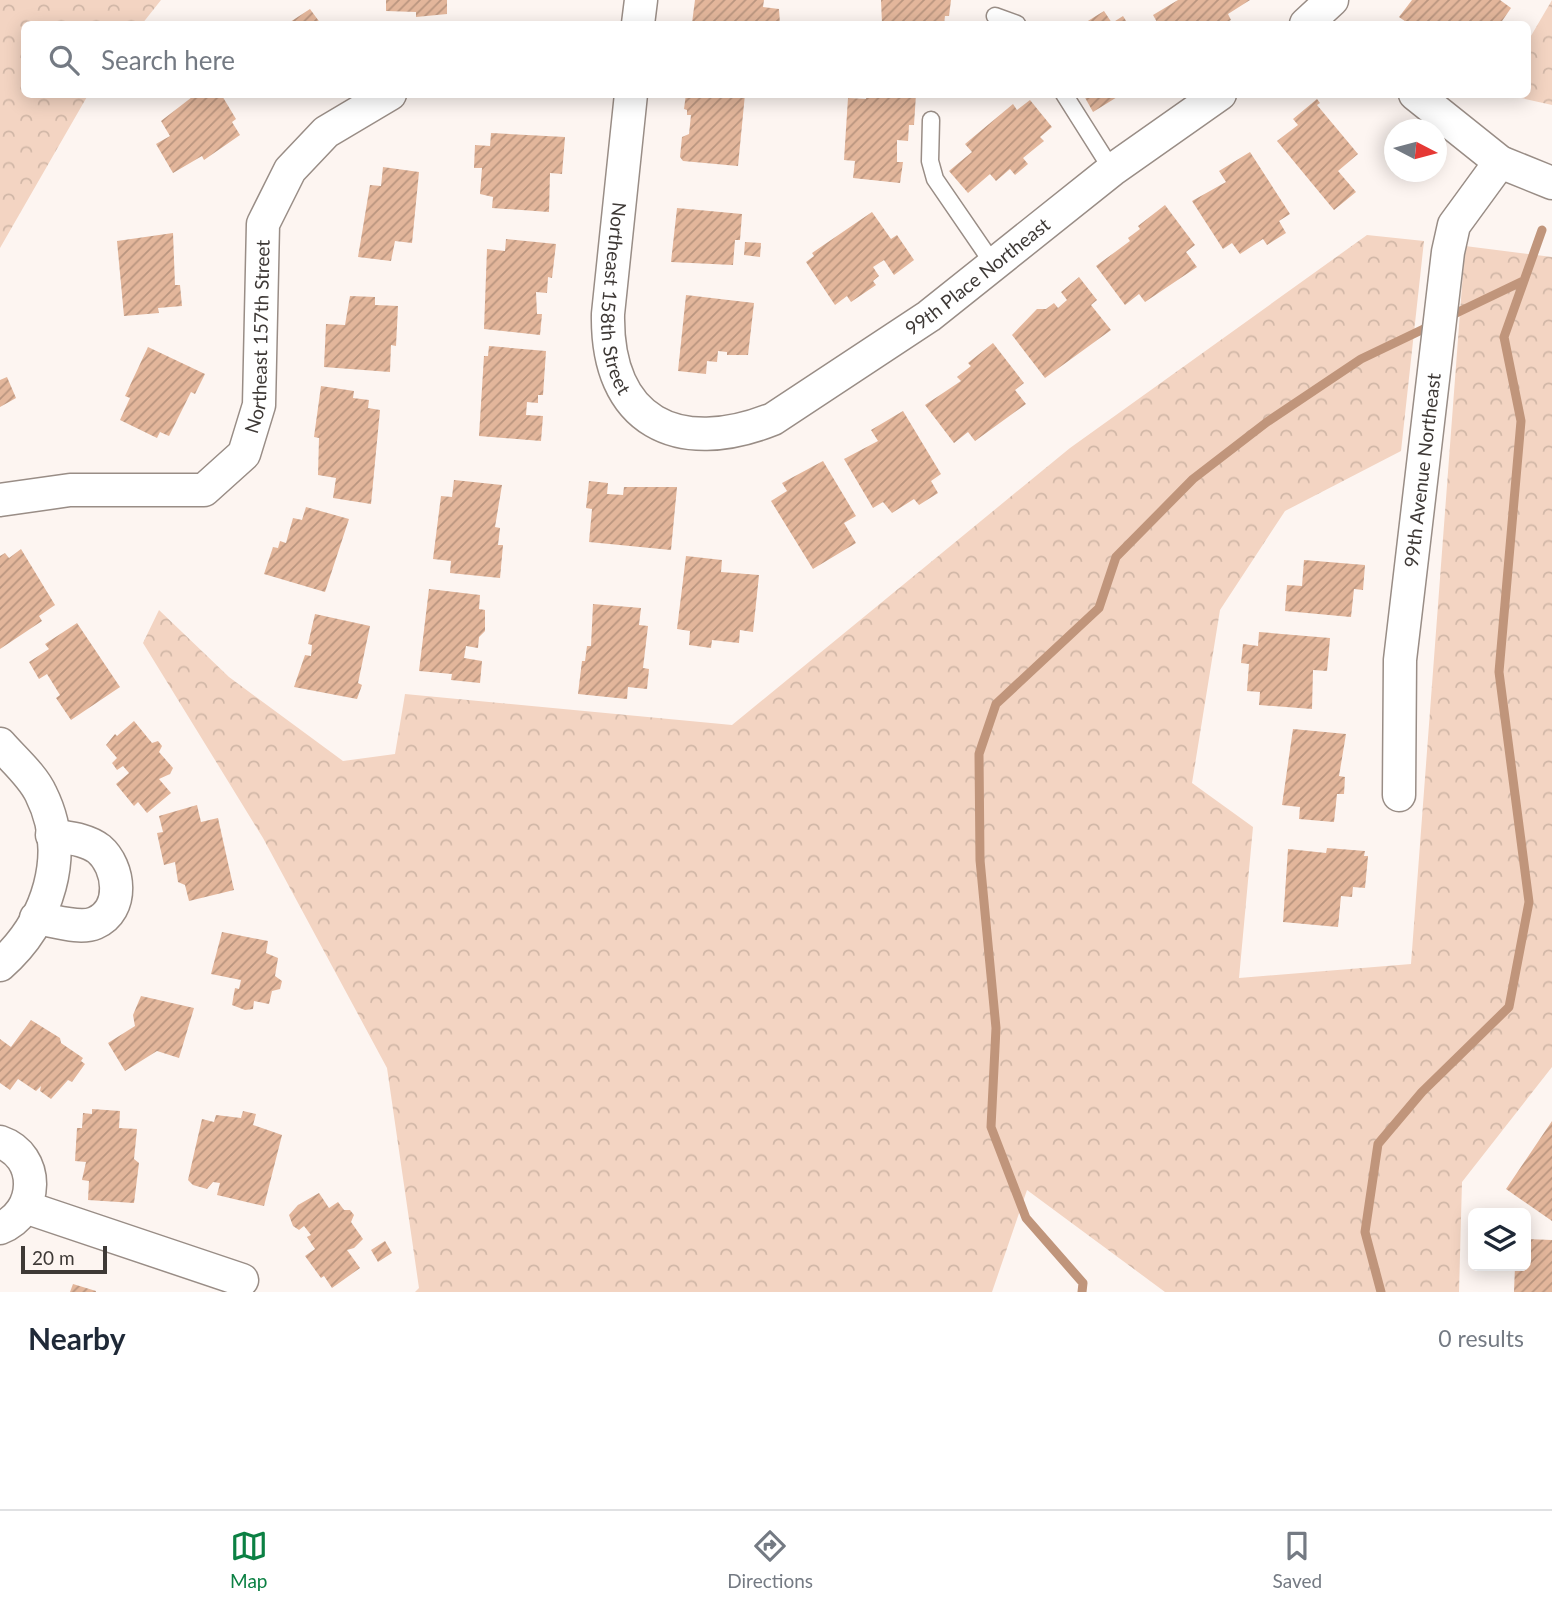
<!DOCTYPE html>
<html lang="en">
<head>
<meta charset="utf-8">
<style>
  :root { --surface:#fff; --page:#f6f6f7; --text:#1f2937; --muted:#747a83; --line:#e0e1e3; --accent:#0b8043 }
  body { margin:0; font-family:Lato,sans-serif; background:var(--page); color:var(--text) }
  .controls { position:absolute; right:21px; bottom:21px; display:grid; overflow:hidden; border-radius:10px; box-shadow:0 4px 18px #0003 }
  .controls button { width:63px; height:63px; display:grid; place-items:center; padding:0; border:0; border-bottom:2px solid var(--line); background:var(--surface); color:var(--text); font:35px sans-serif }
  .compass { position:absolute; left:1384px; top:119px; width:63px; height:63px; border-radius:50%; background:var(--surface); box-shadow:0 4px 18px #0003; rotate:96deg }
  .scale { position:absolute; left:21px; bottom:18px; width:86px; box-sizing:border-box; padding-left:7px; border:4px solid #3e3936; border-top:0; font-size:19px; line-height:24px; white-space:nowrap; color:#3e3936; -webkit-text-stroke:5px #fdf5f1; paint-order:stroke }
  .list { margin:0; padding:0; list-style:none }
  h2 { display:flex; justify-content:space-between; align-items:center; height:91px; margin:0; padding:0 28px; font-size:30px }
  h2 small { font-size:23px; font-weight:400; color:var(--muted) }
  .icon { flex:none; width:38px; height:38px; fill:none; stroke:currentColor; stroke-width:2; stroke-linecap:round; stroke-linejoin:round }
  .map { position:relative; flex:none; width:1552px; height:1292px; overflow:hidden }
  .search { position:absolute; background:var(--surface); box-shadow:0 4px 18px #0003; left:21px; right:21px; top:21px; height:77px; display:flex; align-items:center; gap:18px; box-sizing:border-box; padding:0 24px; border-radius:10px; color:var(--muted); font-size:26px }
  .sheet { height:217px; background:var(--surface) }
  nav { display:flex; justify-content:space-around; align-items:center; box-sizing:border-box; height:98px; border-top:2px solid var(--line); background:var(--surface); font-size:19px; color:var(--muted) }
  nav a { display:grid; justify-items:center; gap:4px }
  nav .on { color:var(--accent) }
  .map>svg:first-child { display:block }
  .forest { fill:url(#forest-crowns) }
  .lines { fill:none; stroke-linecap:round; stroke-linejoin:round }
  .stream { stroke:#c0957b; stroke-width:9 }
  .building { fill:url(#building-hatch) }
  .lane-casing { stroke:#998d86; stroke-width:19 }
  .street-casing { stroke:#998d86; stroke-width:35 }
  .lane { stroke:#fff; stroke-width:16 }
  .street { stroke:#fff; stroke-width:32 }
  .labels { text-anchor:middle; stroke-width:5; stroke-linejoin:round; paint-order:stroke }
  .street-label { font-size:19px; fill:#3e3936; stroke:#fdf5f1 }
</style>
</head>
<body>
<div class="map">
<svg width="1552" height="1292" viewBox="0 0 1552 1292">
  <defs>
    <pattern id="forest-crowns" width="20" height="18" patternUnits="userSpaceOnUse" patternTransform="scale(1.75)"><rect width="20" height="18" fill="#f3d4c2"/><path d="M2 6a3 3 0 1 1 6 0M12 15a3 3 0 1 1 6 0" fill="none" stroke="#d1b7a7"/></pattern>
    <pattern id="building-hatch" width="6" height="6" patternUnits="userSpaceOnUse" patternTransform="scale(1.75)"><rect width="6" height="6" fill="#e3b69b"/><path d="M-1 1l2-2M0 6l6-6M5 7l2-2" fill="none" stroke="#b9957f"/></pattern>
  </defs>
  <rect width="100%" height="100%" fill="#fdf5f1"/>
  <path class="forest" d="M0 0H161L142 24H24V94L88 95 0 248Z
    M1552 0V105L1508 95 1528 94V41Z
    M1367 235 1424 241 1401 451 1285 511 1220 610 1192 783 1253 827 1239 978 1411 964 1465 246 1552 257V1067L1462 1182 1459 1292H1165L1027 1190 992 1292H415L419 1288 387 1068 263 838 143 643 159 610 229 677 343 761 395 754 405 694 732 725 1070 448Z"/>
  <g class="lines">
    <path class="stream" d="M1448 317 1523 281
      M1082 1292 1083 1283 1026 1218 991 1127 996 1028 980 860 979 754 996 704 1099 608 1116 557 1193 479 1267 422 1361 359 1432 325
      M1381 1292 1365 1232 1378 1144 1422 1092 1509 1007 1529 902 1499 672 1521 421 1504 337 1542 230"/>
  </g>
  <path class="building" d="M386 0H447V14L416 17V12L386 11Z
    M695 0H764L763 7 779 9 780 24H695L692 23Z
    M881 0H951L949 16H945L944 24H882Z
    M1178 0H1250L1228 14 1231 20 1224 24H1158L1153 15Z
    M1412 0H1500L1511 8 1500 24H1409L1399 17Z
    M310 9 321 24H287Z
    M1104 11 1112 23 1123 16 1128 24H1083Z
    M196 94H221L236 119 232 122 240 135 204 160 202 156 173 173 156 144 170 136 161 121Z
    M686 94H745L738 166 683 161 680 157 682 137 689 134 691 115H687V110L684 109Z
    M866 94H916L914 125H909L908 141 897 140V162H903L900 183 853 178 855 161 844 160 848 98 866 99Z
    M1083 94H1122L1093 112Z
    M1317 99 1320 103 1317 105 1358 154 1338 171 1356 192 1334 210 1277 141 1298 125 1293 119Z
    M1030 100 1052 127 1040 137 1044 141 1023 158 1028 164 1015 175 1010 169 996 181 990 174 968 193 949 171 972 152 965 144 1013 104 1017 110Z
    M491 133 565 137 562 174 550 173 549 212 492 208 493 197 480 194 482 168H474L475 145 490 146Z
    M1250 152 1290 214 1279 221 1286 233 1267 245 1263 239 1240 254 1232 243 1223 249 1192 201 1226 182 1219 171Z
    M383 167 419 172 412 243 395 241 391 261 358 257 370 185 381 186Z
    M1165 205 1195 245 1186 252 1197 267 1145 302 1139 294 1125 305 1096 266 1130 241 1128 238 1140 229 1138 226Z
    M677 208 742 214 740 240H735L733 265 671 262Z
    M872 212 891 239 897 235 914 260 894 275 884 260 873 267 879 276 873 281 876 285 851 302 847 296 835 305 806 262 814 256 812 253Z
    M173 233 175 285H180L182 306 158 308 159 313 124 316 117 241Z
    M506 239 556 244 552 278 548 277 547 293 536 292 537 314H542L540 335 484 329 487 249 505 251Z
    M745 242 761 243 760 257 744 255Z
    M1079 277 1097 300 1091 305 1111 330 1045 378 1012 335 1037 309H1046L1054 303 1058 308 1067 300 1061 292Z
    M686 295 754 303 748 355H727V352L718 351 717 362 707 361 706 374 678 371Z
    M350 296 375 297V305L398 306 396 346 391 345 390 372 324 367 326 324 345 325Z
    M993 343 1024 383 1015 390 1026 404 975 441 968 432 954 443 925 405 961 381 957 377 971 366 968 363Z
    M489 346 546 351 543 395H538V403L527 402 526 415 543 416 541 441 479 436 484 356H488Z
    M148 347 205 374 195 394 191 392 169 436 160 432 157 438 120 420 130 398 125 396Z
    M7 377 16 398 0 407V380Z
    M321 386 354 391 353 398 369 400 368 408 380 410 371 504 333 498 336 478 318 475 319 438 314 437Z
    M903 411 941 474 931 481 938 493 919 505 914 499 892 513 883 502 873 508 844 459 878 441 871 430Z
    M823 461 856 516 844 523 856 543 813 569 771 501 787 491 782 483Z
    M454 480 502 485 495 527 500 528 498 545H503L500 578 450 573 451 561 433 559 441 496 452 497Z
    M589 481 608 483 607 494 623 495 624 487H677L671 550 589 542 592 509 586 508Z
    M306 507 349 519 325 592 264 574 273 547 278 548 280 541 286 543 293 518 302 520Z
    M21 549 55 605 39 616 42 621 0 649V556L5 553 9 558Z
    M686 556 722 560 721 572 759 575 753 632 740 630 739 643 712 640 711 648 689 645 690 631 677 629Z
    M1304 560 1365 565 1363 590 1354 589 1351 617 1285 611 1287 585 1302 586Z
    M429 589 480 595 479 609 485 610V631L479 637 478 648 466 646 464 658 482 661 480 683 451 680 452 674 419 671Z
    M593 604 641 608 639 625 648 626 643 668 649 669 647 689 628 687 627 699 578 694 582 661H585L587 646H591Z
    M315 614 370 626 358 683 362 685 357 699 294 687 305 655 311 656 312 645 308 644Z
    M77 623 120 687 71 720 56 698 60 695 47 674 39 679 29 662 49 649 45 644Z
    M1259 632 1330 638 1327 671 1313 670 1312 709 1259 705 1260 692 1247 691 1249 664 1241 663 1243 644 1258 646Z
    M134 721 152 743 158 741 162 746 159 752 173 768 170 774 159 779 171 793 147 813 138 802 134 806 116 784 129 773 123 766 117 770 112 763 117 758 106 745 115 734 117 736Z
    M1293 729 1346 734 1339 776 1345 777 1344 794H1337L1334 822 1299 819 1300 807 1282 805Z
    M197 805 201 822 218 818 234 890 189 901 185 885 178 882 175 862 164 865 157 833 163 832 159 816Z
    M1327 848 1365 851 1364 856H1368L1365 888 1353 887 1352 897 1341 896 1338 927 1283 922 1288 849 1326 853Z
    M222 932 268 941 266 953 278 958 275 976 282 981 280 989 272 991 269 1004 254 1001 253 1009 245 1010 232 1005 235 988 239 989 241 980 211 974Z
    M141 996 194 1008 179 1058 157 1051 125 1071 108 1043 135 1026 133 1015Z
    M31 1020 60 1038 61 1043 83 1058 81 1061 85 1064 72 1082 68 1080 51 1099 40 1091 41 1086 36 1091 18 1079 10 1090 0 1083V1039L11 1047Z
    M92 1109 120 1111 119 1128 137 1129 134 1159 139 1163 134 1203 88 1200 89 1181 82 1180 86 1162 75 1161 77 1128H82L83 1113 92 1114Z
    M243 1111 256 1114 253 1125 282 1135 264 1206 217 1195 220 1183 213 1182 207 1189 193 1185 188 1180 202 1119 214 1122 216 1115 241 1118Z
    M1552 1121V1221L1506 1189Z
    M319 1193 329 1208 338 1202 344 1210H350L354 1215 351 1222 363 1239 354 1248 347 1250 360 1268 332 1288 324 1276 321 1278 305 1256 315 1249 307 1237 311 1235 304 1226 299 1230 293 1226 289 1215 298 1205Z
    M1526 1239 1552 1240V1292H1514L1515 1266H1526Z
    M385 1241 392 1253 378 1262 371 1250Z
    M73 1284 96 1291V1292H70Z"/>
  <g class="lines">
    <defs>
      <path id="lane" d="M995 16 1017 24
        M1064 94 1112 170
        M931 120 930 161 935 179 994 265"/>
      <g id="street">
        <path d="M638 24 641 0"/>
        <path d="M1306 24 1332 0"/>
        <path id="s1" d="M631 94 608 314C606 422 678 457 773 419L929 316 1112 170 1220 94"/>
        <path d="M1415 94 1500 162 1552 183"/>
        <path id="s2" d="M0 500 70 490H204L244 454 259 405 263 224 290 170 326 132 390 94"/>
        <path d="M0 744C13 759 33 776 41 794 71 854 48 923 0 965"/>
        <path id="s3" d="M1399 795 1400 660 1448 252 1454 225 1500 162"/>
        <path d="M36 918C53 920 79 930 95 923 125 910 120 867 99 849 86 839 68 838 52 835"/>
        <path d="M0 1142C41 1156 39 1213 0 1228"/>
        <path d="M25 1207 242 1280"/>
      </g>
    </defs>
    <use href="#lane" class="lane-casing"/>
    <use href="#street" class="street-casing"/>
    <use href="#lane" class="lane"/>
    <use href="#street" class="street"/>
  </g>
  <g class="labels">
    <g class="street-label">
      <text dy="7" stroke="none"><textPath href="#s1" startOffset="716">99th Place Northeast</textPath></text>
      <text dy="7" stroke="none"><textPath href="#s1" startOffset="206">Northeast 158th Street</textPath></text>
      <text dy="7" stroke="none"><textPath href="#s2" startOffset="378">Northeast 157th Street</textPath></text>
      <text dy="7" stroke="none"><textPath href="#s3" startOffset="326">99th Avenue Northeast</textPath></text>
    </g>
  </g>
</svg>
<div class="controls">
<button><svg class="icon" aria-label="layers" viewBox="0 0 24 24"><path d="M12 4l9 5-9 5-9-5zM3 14l9 5 9-5"/></svg></button>
</div>
<svg class="compass" viewBox="-18 -18 36 36"><path d="M0-13l5 13h-10z" fill="#e53935"/><path d="M0 13l5-13h-10z" fill="#747a83"/></svg>
<div class="scale">20 m</div>
<div class="search"><svg class="icon" aria-label="search" viewBox="0 0 24 24"><circle cx="10" cy="10" r="6"/><path d="M15 15l6 6"/></svg>Search here</div>
</div>
<section class="sheet">
<h2>Nearby<small>0 results</small></h2>
<ul class="list">
</ul>
</section>
<nav>
<a class="on"><svg class="icon" aria-label="map" viewBox="0 0 24 24"><path d="M3 6l6-2 6 2 6-2v14l-6 2-6-2-6 2zM9 4v14M15 6v14"/></svg>Map</a>
<a><svg class="icon" aria-label="directions" viewBox="0 0 24 24"><path d="M12 3l9 9-9 9-9-9zM9 14v-3h6M13 9l2 2-2 2"/></svg>Directions</a>
<a><svg class="icon" aria-label="saved" viewBox="0 0 24 24"><path d="M7 4h10v16l-5-4-5 4z"/></svg>Saved</a>
</nav>
</body>
</html>
